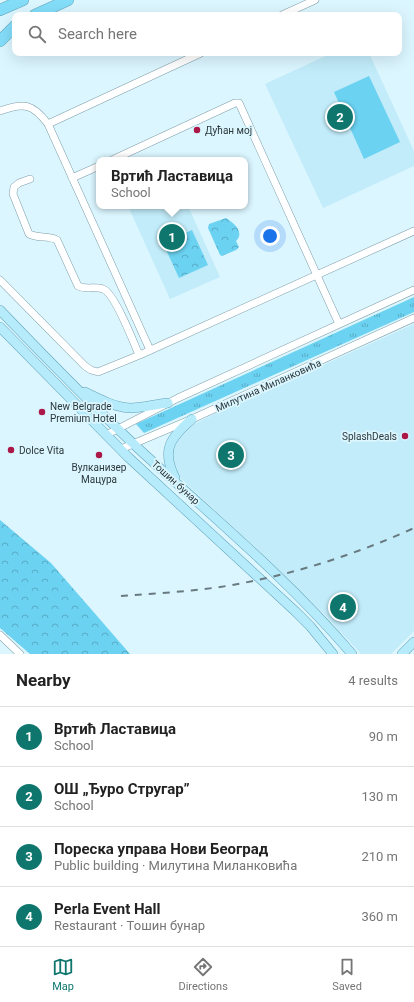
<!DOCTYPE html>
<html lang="en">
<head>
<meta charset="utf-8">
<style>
  :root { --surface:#fff; --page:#f6f6f6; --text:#222; --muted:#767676; --line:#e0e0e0; --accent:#0f766e }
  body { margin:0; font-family:Roboto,sans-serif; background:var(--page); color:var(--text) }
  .you { position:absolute; left:270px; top:236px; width:14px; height:14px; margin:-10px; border:3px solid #fff; border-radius:50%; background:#1a73e8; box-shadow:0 0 0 6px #1a73e833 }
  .badge { display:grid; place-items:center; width:26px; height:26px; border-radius:50%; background:var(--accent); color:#fff; font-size:13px; font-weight:700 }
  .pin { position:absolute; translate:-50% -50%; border:2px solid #fff; box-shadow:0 1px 4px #0006 }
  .popup { position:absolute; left:96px; top:157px; width:152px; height:52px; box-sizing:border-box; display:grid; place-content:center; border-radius:8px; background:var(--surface); filter:drop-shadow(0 1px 3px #0005); font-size:13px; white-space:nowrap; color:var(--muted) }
  .popup b { font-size:15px; color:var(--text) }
  .popup::after { content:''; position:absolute; left:50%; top:100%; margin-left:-8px; border:8px solid transparent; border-top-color:var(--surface) }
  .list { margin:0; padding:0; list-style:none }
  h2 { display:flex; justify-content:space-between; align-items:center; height:52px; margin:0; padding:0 16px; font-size:17px }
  h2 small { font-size:13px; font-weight:400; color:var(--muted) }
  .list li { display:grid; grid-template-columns:26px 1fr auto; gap:12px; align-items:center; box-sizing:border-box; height:60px; padding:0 16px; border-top:1px solid var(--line) }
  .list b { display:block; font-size:15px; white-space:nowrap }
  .list p { margin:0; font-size:13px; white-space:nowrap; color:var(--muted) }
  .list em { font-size:13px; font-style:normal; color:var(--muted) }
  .icon { flex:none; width:22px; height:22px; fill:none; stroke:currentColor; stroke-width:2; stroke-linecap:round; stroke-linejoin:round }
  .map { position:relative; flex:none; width:414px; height:654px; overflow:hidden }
  .search { position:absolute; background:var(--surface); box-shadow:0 4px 16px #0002; left:12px; right:12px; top:12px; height:44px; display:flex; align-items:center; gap:10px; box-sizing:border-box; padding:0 14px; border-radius:8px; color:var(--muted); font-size:15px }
  .sheet { height:292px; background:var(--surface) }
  nav { display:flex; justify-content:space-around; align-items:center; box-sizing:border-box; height:56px; border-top:1px solid var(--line); background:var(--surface); font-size:11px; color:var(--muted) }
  nav a { display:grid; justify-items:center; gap:2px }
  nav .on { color:var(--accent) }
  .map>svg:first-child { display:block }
  .built { fill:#c2ecfa }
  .grass { fill:url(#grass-tufts) }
  .park { fill:url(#park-crowns) }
  .pitch { fill:#6bd2f1 }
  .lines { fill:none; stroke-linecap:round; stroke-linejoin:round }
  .minor-casing { stroke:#7f9ea9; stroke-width:8 }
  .major-casing { stroke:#64a3b7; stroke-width:10 }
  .highway-casing { stroke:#64a3b7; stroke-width:12 }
  .minor { stroke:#fff; stroke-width:7 }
  .major { stroke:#b5ebfb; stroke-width:9 }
  .highway { stroke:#83ddf9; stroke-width:11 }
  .rail { stroke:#687a7f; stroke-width:2; stroke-dasharray:7 7; stroke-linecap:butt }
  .poi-dot { fill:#ab1746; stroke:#dbf6ff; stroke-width:1.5 }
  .labels { text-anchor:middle; stroke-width:3.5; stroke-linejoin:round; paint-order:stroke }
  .poi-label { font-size:10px; fill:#2b383c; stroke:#dbf6ff; text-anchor:start }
  .street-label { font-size:10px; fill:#2b383c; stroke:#dbf6ff }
</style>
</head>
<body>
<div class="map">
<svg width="414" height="654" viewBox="0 0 414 654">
  <defs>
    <pattern id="grass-tufts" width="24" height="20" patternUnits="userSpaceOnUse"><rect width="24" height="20" fill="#6bd2f1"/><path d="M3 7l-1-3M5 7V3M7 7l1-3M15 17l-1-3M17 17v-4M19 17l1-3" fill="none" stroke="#58abc4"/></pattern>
    <pattern id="park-crowns" width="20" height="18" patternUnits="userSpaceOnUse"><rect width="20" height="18" fill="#6bd2f1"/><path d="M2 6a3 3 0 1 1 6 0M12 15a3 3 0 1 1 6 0" fill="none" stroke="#58abc4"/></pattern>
  </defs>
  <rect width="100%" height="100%" fill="#dbf6ff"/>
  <path class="built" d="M332 53H369L414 151V166L323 208 265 84Z
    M128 206H188L220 277 170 299Z
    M414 324V631L391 654H361L324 614 268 559 177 475 170 451 185 429 210 416Z"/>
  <path class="grass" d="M414 297V312L144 433 136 424Z"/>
  <path class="park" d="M226 218C234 223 245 232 236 241L239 247 236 250 222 256 220 255 208 228 209 224Z
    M192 230 208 265 179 278 163 243Z
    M0 520 51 563 130 654H30L0 628Z"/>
  <path class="pitch" d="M369 76 400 142 364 159 334 92Z"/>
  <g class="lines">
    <defs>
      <path id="minor" d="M282 15 315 0
        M0 111C24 102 33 104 48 124L150 350
        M48 124 201 53
        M112 160 235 103H239L339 324
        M72 178 99 166
        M30 179 19 183 14 187 13 194 29 234C40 239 47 235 57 240L78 286C86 290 95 286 103 289 114 292 134 343 139 355
        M0 280 85 366 91 370 98 372 142 354 414 231
        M106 435 178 398 414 290
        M121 449 192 419 414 318
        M0 635 20 654"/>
      <path id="major" d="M0 310C46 358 93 406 141 451 213 517 289 580 352 654
        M0 327 128 457 296 612 310 626 333 654
        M85 392C99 399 114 407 130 408 143 408 156 404 168 403
        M175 478C161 450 170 438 192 419
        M402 654 414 642"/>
      <path id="highway" d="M0 10 23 0
        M35 15 68 0
        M0 41 15 26"/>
    </defs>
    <use href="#minor" class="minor-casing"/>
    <use href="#major" class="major-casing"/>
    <use href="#highway" class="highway-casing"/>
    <use href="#minor" class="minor"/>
    <use href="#major" class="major"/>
    <use href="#highway" class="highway"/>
    <path class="rail" d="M121 596C161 593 203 591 243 583 301 572 359 553 414 528"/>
  </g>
  <g class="poi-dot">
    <circle cx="197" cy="130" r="4"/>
    <circle cx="42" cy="412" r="4"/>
    <circle cx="405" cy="436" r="4"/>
    <circle cx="11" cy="450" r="4"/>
    <circle cx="99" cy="455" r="4"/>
  </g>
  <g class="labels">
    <g class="poi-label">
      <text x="205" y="134">Дућан мој</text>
      <text x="50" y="410">New Belgrade<tspan x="50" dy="12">Premium Hotel</tspan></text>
      <text x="397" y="440" text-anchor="end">SplashDeals</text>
      <text x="19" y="454">Dolce Vita</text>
      <text x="99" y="471" text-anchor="middle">Вулканизер<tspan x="99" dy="12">Мацура</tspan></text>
    </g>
    <g class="street-label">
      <text transform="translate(268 385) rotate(-24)" y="4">Милутина Миланковића</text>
      <text transform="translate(176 482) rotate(42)" y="4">Тошин бунар</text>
    </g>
  </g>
</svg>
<div class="you"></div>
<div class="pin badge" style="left:172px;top:237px">1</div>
<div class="popup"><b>Вртић Ластавица</b>School</div>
<div class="pin badge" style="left:340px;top:117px">2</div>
<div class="pin badge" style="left:231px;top:455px">3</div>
<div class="pin badge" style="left:343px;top:607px">4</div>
<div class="search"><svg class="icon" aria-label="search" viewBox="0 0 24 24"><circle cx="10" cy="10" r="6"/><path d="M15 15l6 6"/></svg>Search here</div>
</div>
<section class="sheet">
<h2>Nearby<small>4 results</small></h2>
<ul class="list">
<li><span class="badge">1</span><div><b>Вртић Ластавица</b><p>School</p></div><em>90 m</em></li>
<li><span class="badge">2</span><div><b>ОШ „Ђуро Стругар”</b><p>School</p></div><em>130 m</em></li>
<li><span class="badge">3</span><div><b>Пореска управа Нови Београд</b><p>Public building · Милутина Миланковића</p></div><em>210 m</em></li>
<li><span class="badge">4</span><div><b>Perla Event Hall</b><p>Restaurant · Тошин бунар</p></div><em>360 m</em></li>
</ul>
</section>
<nav>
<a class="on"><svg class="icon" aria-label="map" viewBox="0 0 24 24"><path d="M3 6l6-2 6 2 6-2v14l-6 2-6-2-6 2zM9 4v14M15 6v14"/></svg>Map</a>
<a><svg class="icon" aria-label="directions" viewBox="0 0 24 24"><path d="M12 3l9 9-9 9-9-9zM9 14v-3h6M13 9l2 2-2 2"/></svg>Directions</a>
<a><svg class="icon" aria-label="saved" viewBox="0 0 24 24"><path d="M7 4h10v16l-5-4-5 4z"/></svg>Saved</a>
</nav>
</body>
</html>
